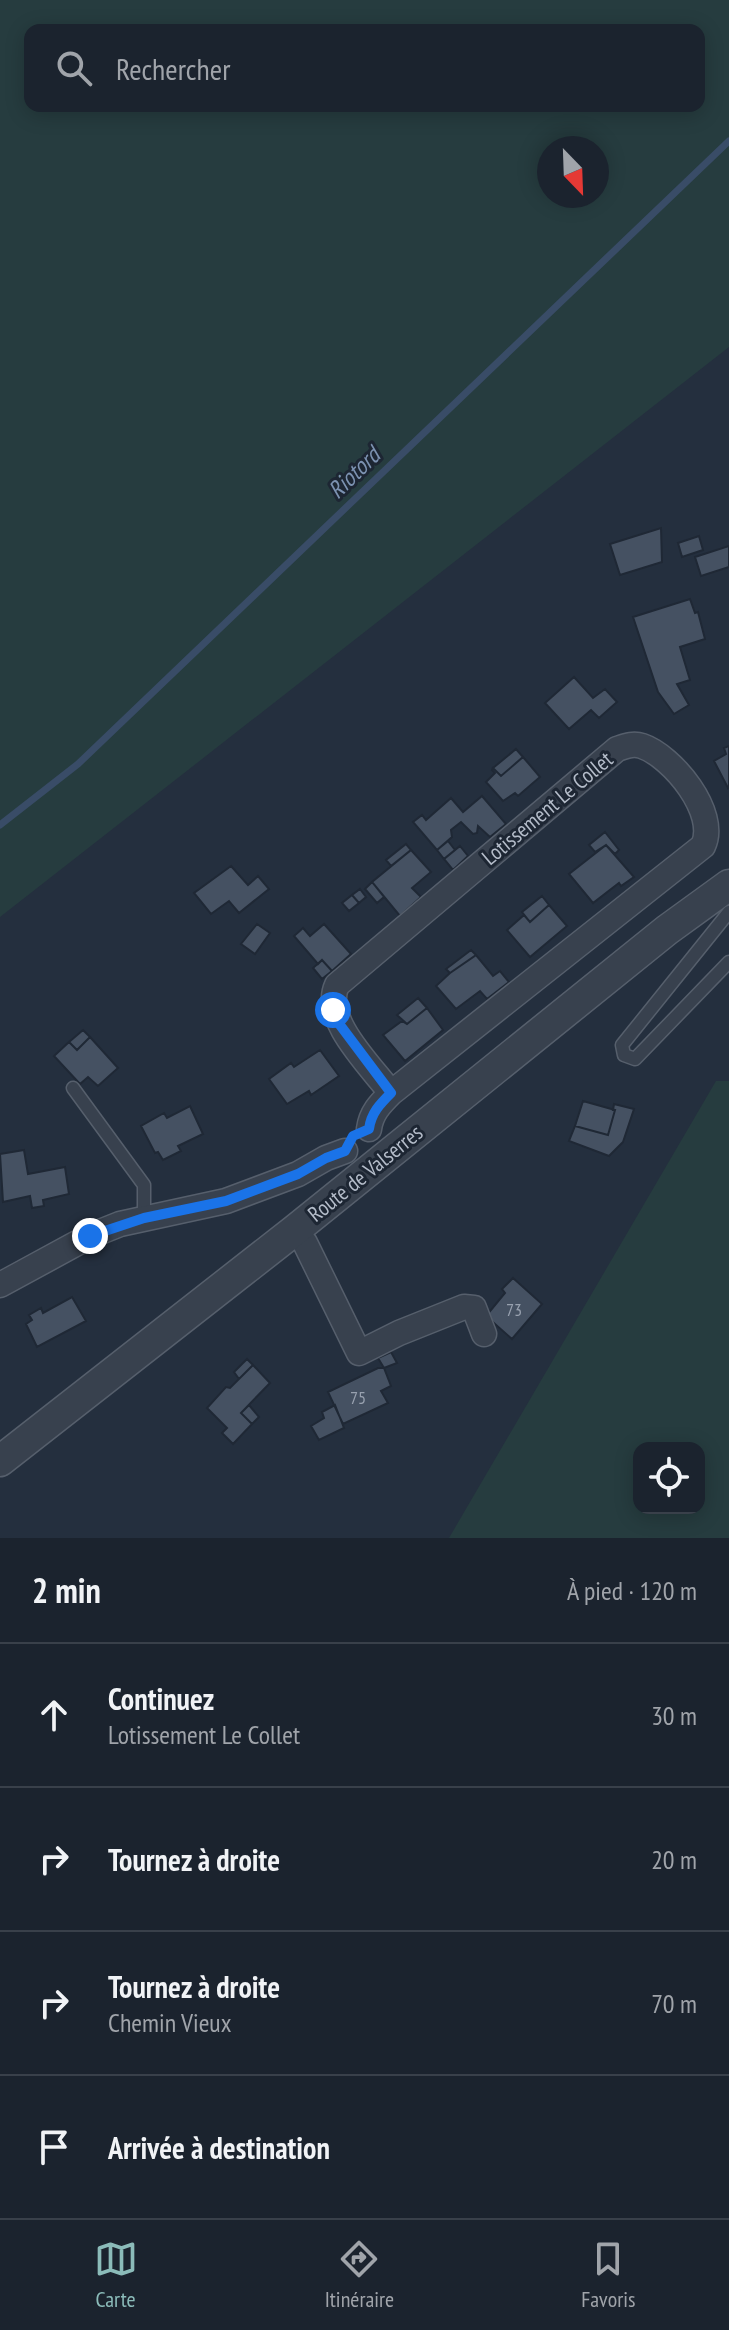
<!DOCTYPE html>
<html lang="fr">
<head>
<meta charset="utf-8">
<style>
  :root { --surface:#1b232e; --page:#282f3a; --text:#f1f3f6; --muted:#a0a4aa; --line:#39404a; --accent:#8bbbb9 }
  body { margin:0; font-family:"PT Sans Narrow",sans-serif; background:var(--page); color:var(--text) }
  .controls { position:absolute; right:24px; bottom:24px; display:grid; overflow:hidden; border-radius:16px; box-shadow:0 4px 20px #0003 }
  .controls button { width:72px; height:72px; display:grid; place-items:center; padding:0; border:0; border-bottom:2px solid var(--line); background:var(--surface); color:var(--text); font:40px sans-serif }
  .compass { position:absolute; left:537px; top:136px; width:72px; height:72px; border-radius:50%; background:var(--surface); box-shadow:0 4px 20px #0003; rotate:157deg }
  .stop { position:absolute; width:24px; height:24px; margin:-18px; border:6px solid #1a73e8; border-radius:50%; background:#fff }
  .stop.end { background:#1a73e8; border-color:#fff; box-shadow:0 2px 8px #0008 }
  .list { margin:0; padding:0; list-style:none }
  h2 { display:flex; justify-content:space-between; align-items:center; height:104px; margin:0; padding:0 32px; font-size:34px }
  h2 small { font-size:26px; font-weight:400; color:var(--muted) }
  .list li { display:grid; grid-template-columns:52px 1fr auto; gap:24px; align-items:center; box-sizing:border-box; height:144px; padding:0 32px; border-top:2px solid var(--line) }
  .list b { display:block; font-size:30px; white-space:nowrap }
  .list p { margin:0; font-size:26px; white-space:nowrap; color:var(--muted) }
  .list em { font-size:26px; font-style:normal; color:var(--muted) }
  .icon { flex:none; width:44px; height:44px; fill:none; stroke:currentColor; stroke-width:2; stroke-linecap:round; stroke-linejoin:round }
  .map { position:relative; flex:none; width:729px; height:1538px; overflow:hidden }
  .search { position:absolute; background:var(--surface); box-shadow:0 4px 20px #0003; left:24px; right:24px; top:24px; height:88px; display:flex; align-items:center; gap:20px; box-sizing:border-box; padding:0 28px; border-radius:16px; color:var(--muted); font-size:30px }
  .sheet { height:680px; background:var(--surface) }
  nav { display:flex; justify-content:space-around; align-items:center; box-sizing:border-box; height:112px; border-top:2px solid var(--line); background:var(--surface); font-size:22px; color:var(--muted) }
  nav a { display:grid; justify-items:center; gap:4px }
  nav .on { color:var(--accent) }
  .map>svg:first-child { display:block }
  .green { fill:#263c3f; fill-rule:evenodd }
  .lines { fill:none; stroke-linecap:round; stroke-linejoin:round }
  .stream { stroke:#394c67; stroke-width:7 }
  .building { fill:#455162; stroke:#1f2835; stroke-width:2 }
  .service-casing { stroke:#565f6c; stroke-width:15 }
  .minor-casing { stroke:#565f6c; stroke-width:27 }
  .tertiary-casing { stroke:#565f6c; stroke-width:33 }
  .service { stroke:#38414e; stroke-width:12 }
  .minor { stroke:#38414e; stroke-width:24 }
  .tertiary { stroke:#38414e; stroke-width:30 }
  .route { stroke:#1a73e8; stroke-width:10 }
  .labels { text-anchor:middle; stroke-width:6; stroke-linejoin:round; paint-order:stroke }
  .number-label { font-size:18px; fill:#98a1af }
  .street-label { font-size:22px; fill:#b4bcc9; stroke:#1d2633 }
  .water-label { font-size:24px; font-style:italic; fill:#7c92b1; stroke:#1d2633 }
</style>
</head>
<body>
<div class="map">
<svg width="729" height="1538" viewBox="0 0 729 1538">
  <rect width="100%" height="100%" fill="#242f3e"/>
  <path class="green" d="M0 0H729V347L0 917ZM30 30H699V106H30ZM549 148H597V196H549Z
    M716 1081H729V1538H449ZM639 1448H699V1508H639Z"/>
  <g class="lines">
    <path class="stream" d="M0 825 78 764 729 141"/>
  </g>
  <path class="building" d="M661 528 662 562 620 575 610 544Z
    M699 536 703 550 682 557 678 543Z
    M729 546V567L701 576 695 557Z
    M690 599 695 613 698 612 705 639 680 647 690 680 677 684 689 705 674 714 658 692 633 617Z
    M574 677 593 698 605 689 617 702 599 718 591 710 569 729 545 703Z
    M729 746V787L728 788 714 761 726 754 724 748Z
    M516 749 523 757 501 776 493 768Z
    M523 757 540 777 518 796 515 793 503 801 486 782 495 773 492 770 493 768 501 776Z
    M482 796 506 824 490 837 478 826 477 833 473 834 461 822 451 830 452 837 437 850 413 822 422 815 426 820 451 798 463 812Z
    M605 832 619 850 615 854 606 845 595 852 589 845Z
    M448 841 455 850 444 859 437 850Z
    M406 844 411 850 391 866 386 860Z
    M606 845 634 877 621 886 619 883 593 903 569 874Z
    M460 846 468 856 453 870 444 859Z
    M411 850 431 872 412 888 421 897 400 916 372 882Z
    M231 866 248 885 258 876 269 889 239 913 229 901 211 914 194 893Z
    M372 882 384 897 377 903 365 889Z
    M360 889 366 897 359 903 352 895Z
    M352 895 359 903 349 911 342 903Z
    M542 896 549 905 530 922 522 912Z
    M549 905 567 926 530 957 507 930 524 915 530 922Z
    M257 924 270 933 255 954 241 944Z
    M324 924 351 954 332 971 322 960 318 964 294 936 303 928 310 936Z
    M471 950 476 955 450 973 446 969Z
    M476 955 493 976 500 971 509 982 487 999 480 991 456 1009 436 986 450 973Z
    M322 960 332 971 322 979 313 968Z
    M418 998 427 1008 407 1024 397 1015Z
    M427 1008 443 1030 405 1061 383 1035 402 1021 407 1024Z
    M83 1030 90 1037 77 1050 69 1042Z
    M90 1037 118 1068 98 1086 88 1077 80 1084 54 1056 69 1042 77 1050Z
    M320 1050 339 1076 311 1095 309 1091 287 1104 269 1079 291 1063 294 1067Z
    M583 1101 615 1110 608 1135 575 1126Z
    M614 1104 634 1109 623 1142 609 1156 569 1141 575 1126 608 1135 615 1110H613Z
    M190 1106 203 1134 178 1146 181 1151 163 1160 158 1152 155 1153 141 1126 164 1113 167 1118Z
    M24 1150 28 1174 65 1167 69 1194 43 1200 44 1206 32 1208 30 1196 3 1202 0 1154Z
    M513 1278 542 1304 512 1339 486 1316 505 1293 502 1289Z
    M72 1297 86 1321 37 1347 26 1324 32 1320 29 1315 41 1308 43 1313Z
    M391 1352 397 1363 384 1368 378 1358Z
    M247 1359 253 1365 239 1379 234 1372Z
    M253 1365 270 1383 241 1413 252 1424 233 1444 222 1433 227 1428 207 1408 226 1387 230 1388Z
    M378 1368H384L391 1386 381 1391 388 1403 343 1424 328 1392Z
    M249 1405 259 1417 252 1424 241 1413Z
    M335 1405 344 1428 319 1440 311 1426 324 1418 322 1412Z"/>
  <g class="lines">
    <defs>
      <path id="service" d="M729 912 622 1045 624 1055 635 1059 729 962
        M73 1088 144 1185V1218"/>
      <path id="minor" d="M369 1129C371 1113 380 1104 391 1093L703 846C719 813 672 756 642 746 633 743 626 746 617 749L337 985C321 1019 371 1066 391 1093
        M295 1230 305 1243 359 1353 399 1333 464 1307 474 1308 484 1334
        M0 1285 90 1236 120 1224 226 1201 298 1174 326 1158 345 1151"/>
      <path id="tertiary" d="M0 1461 295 1230 667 930 729 885"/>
    </defs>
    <use href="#service" class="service-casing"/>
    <use href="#minor" class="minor-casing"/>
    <use href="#tertiary" class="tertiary-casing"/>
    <use href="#service" class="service"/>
    <use href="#minor" class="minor"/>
    <use href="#tertiary" class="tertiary"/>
  </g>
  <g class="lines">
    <path class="route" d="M90 1236 144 1218 226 1201 298 1174 326 1158 345 1151 353 1136 369 1129C371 1113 380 1104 391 1093L337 1021 333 1010"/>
  </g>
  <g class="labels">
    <g class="number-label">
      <text x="514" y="1316">73</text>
      <text x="358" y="1404">75</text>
    </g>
    <g class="street-label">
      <text transform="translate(547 808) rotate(-40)" y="8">Lotissement Le Collet</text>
      <text transform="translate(365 1173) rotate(-39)" y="8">Route de Valserres</text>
    </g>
    <g class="water-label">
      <text transform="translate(354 473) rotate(-44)" y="8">Riotord</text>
    </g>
  </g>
</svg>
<div class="controls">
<button><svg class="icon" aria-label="locate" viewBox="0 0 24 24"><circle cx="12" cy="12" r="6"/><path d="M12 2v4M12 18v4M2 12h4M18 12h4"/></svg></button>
</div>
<svg class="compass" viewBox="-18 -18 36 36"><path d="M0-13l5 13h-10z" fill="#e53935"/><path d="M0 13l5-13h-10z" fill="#a0a4aa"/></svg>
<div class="stop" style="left:333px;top:1010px"></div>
<div class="stop end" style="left:90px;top:1236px"></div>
<div class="search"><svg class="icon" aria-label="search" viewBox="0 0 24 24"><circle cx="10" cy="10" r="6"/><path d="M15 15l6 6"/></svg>Rechercher</div>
</div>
<section class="sheet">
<h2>2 min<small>À pied · 120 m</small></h2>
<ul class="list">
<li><svg class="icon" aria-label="ahead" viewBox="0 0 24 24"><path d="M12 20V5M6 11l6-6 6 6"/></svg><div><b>Continuez</b><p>Lotissement Le Collet</p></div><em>30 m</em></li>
<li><svg class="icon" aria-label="right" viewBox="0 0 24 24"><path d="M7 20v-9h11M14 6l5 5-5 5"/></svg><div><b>Tournez à droite</b></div><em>20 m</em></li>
<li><svg class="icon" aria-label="right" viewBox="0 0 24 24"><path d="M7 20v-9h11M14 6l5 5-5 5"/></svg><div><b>Tournez à droite</b><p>Chemin Vieux</p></div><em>70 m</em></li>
<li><svg class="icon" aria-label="arrive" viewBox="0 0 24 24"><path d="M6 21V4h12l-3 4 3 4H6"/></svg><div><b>Arrivée à destination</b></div></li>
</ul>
</section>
<nav>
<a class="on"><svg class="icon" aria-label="map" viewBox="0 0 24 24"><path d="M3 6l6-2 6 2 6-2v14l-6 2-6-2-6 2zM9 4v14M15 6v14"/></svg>Carte</a>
<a><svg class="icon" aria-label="directions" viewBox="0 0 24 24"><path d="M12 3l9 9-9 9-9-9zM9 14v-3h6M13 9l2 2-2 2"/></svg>Itinéraire</a>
<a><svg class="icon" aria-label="saved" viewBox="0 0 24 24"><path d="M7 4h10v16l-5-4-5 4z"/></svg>Favoris</a>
</nav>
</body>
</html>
